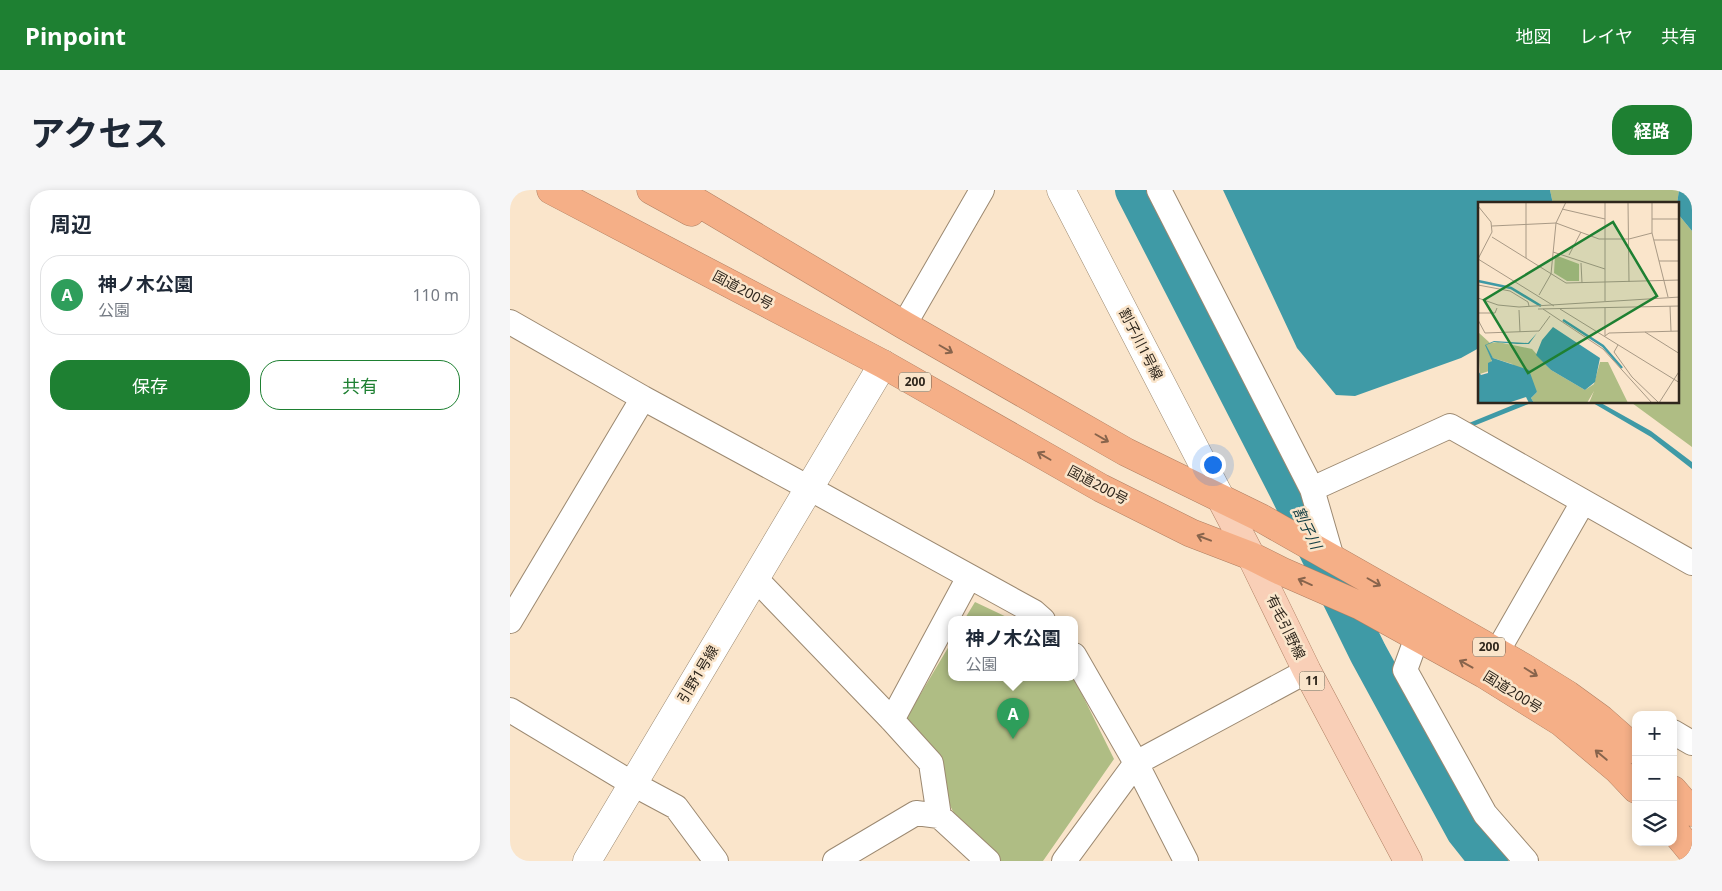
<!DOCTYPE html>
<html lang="ja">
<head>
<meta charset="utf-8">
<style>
  :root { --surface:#fff; --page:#f6f6f7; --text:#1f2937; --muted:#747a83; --line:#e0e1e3; --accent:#1e8032 }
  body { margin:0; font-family:"Noto Sans","Noto Sans JP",sans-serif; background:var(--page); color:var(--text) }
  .controls { position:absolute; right:15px; bottom:15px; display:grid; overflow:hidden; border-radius:10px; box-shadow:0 2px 8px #0003 }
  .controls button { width:45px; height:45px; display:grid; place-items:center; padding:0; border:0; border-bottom:1px solid var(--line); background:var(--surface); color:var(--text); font:25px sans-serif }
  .you { position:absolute; left:702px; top:274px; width:18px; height:18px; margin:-12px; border:4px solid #fff; border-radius:50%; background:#1a73e8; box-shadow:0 0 0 8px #1a73e833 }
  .badge { display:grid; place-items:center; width:32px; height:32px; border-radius:50%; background:var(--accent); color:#fff; font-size:16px; font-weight:700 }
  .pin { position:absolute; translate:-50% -41px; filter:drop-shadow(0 1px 2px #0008) }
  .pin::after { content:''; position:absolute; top:26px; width:18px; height:15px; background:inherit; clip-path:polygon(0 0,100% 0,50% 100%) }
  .popup { position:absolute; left:438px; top:426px; width:130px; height:65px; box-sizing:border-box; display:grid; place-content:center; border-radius:10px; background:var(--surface); filter:drop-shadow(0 1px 4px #0005); font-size:16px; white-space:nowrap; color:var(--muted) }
  .popup b { font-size:19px; color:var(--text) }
  .popup::after { content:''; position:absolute; left:50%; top:100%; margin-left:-10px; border:10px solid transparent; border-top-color:var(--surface) }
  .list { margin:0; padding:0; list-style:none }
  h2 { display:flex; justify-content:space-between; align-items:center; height:65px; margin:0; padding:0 20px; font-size:21px }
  h2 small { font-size:16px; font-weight:400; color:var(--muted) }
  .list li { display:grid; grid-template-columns:32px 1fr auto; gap:15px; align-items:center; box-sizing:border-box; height:80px; margin:0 10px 10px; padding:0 10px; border:1px solid var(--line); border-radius:20px }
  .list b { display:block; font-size:19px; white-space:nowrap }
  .list p { margin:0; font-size:16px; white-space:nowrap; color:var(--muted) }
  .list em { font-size:16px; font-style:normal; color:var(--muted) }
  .actions { display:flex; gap:10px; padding:15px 20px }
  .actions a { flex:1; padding:11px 0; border:1px solid var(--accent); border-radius:20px; text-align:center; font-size:18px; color:var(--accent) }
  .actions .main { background:var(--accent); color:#fff }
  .icon { flex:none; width:28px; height:28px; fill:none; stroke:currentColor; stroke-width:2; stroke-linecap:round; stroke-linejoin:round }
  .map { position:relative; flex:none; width:1182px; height:671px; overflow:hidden; border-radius:20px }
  header { display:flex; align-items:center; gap:30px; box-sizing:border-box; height:70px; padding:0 25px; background:var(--accent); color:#fff }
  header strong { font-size:24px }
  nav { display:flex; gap:28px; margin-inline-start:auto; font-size:18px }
  .intro { display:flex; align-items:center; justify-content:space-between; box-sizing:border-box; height:120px; padding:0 30px }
  h1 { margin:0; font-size:35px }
  .button { padding:12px 22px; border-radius:20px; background:var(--accent); color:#fff; font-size:18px; font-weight:700 }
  main { display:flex; gap:30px; padding:0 30px }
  aside { flex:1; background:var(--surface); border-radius:20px; box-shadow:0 2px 8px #0003 }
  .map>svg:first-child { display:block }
  .green { fill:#afbd84 }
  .water { fill:#3f9aa6 }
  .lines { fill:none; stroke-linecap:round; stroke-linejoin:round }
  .river { stroke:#3f9aa6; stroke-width:38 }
  .street-casing { stroke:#9c8971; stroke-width:26 }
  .secondary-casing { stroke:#9c8971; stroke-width:29 }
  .primary-casing { stroke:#af7f62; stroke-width:29 }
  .highway-casing { stroke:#af7f62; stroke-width:29 }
  .street { stroke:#fff; stroke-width:24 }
  .secondary { stroke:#fff; stroke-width:28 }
  .primary { stroke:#f9cfb7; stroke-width:28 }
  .highway { stroke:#f5af87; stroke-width:28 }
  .oneway { stroke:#88644c }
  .labels { text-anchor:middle; stroke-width:5; stroke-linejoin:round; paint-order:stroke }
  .shield { fill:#fae5cb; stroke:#6b5f50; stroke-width:1 }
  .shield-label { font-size:12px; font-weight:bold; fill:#2e261c }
  .street-label { font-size:14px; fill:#2e261c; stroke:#fae5cb }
  .water-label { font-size:15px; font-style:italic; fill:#164045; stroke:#fae5cb }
  .inset-river { fill:none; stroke:#3f9aa6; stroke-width:2.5 }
  .inset-road { fill:none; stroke:#a89985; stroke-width:1 }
  .view { fill:#1e8032; fill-opacity:0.15; stroke:#1e8032; stroke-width:2.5 }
  .inset-edge { fill:none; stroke:#2e261c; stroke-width:2.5 }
</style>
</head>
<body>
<header>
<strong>Pinpoint</strong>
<nav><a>地図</a><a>レイヤ</a><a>共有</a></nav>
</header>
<div class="intro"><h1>アクセス</h1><a class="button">経路</a></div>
<main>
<aside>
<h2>周辺<small></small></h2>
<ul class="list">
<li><span class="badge" style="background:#2e9e5b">A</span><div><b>神ノ木公園</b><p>公園</p></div><em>110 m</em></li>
</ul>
<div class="actions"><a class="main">保存</a><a>共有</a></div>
</aside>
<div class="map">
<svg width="1182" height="671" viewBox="0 0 1182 671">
  <rect width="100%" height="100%" fill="#fae5cb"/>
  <path class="green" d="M1040 0H1169L1167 14H1043Z
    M1168 24 1182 41V257L1122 213 1168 212Z
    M465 412 503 430H454Z
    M442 451V488H564L604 569 533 671H491L446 627 395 530Z"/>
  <path class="water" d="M713 0H1040L1043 14H969V158L951 168 845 206 826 205 787 158Z
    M1169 0H1182V41L1168 24V14H1167Z
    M1008 213H1021L961 237 959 233Z
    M1083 213H1091L1141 241 1182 272V279L1141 247Z"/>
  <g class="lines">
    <path class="river" d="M624 0 777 298 858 463 955 641 979 671"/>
    <defs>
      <path id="street" d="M649 0 802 299 822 368
        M0 132 133 208 299 298 524 422 533 430
        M394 135 472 0
        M802 299 940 236 1182 373
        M245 388 382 530 421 573 429 626 478 671
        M0 431 133 208
        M907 447 895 480 975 624 1016 671
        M987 462 1073 312
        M564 465 626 573 676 671
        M0 520 123 594 166 617 206 671
        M382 530 459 387
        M1163 542 1182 553
        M325 671 406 623 429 626
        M554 671 626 573 797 481"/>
      <path id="secondary" d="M551 0 711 309
        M77 671 373 174"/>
      <path id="primary" d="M711 309 741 366 797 481 898 671"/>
      <path id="highway" d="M41 0 373 174 591 298 681 343 741 366 771 381 851 416 907 447 974 484 1051 532 1108 580 1126 599
        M141 0 181 22
        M167 0 394 135 616 262 751 328 1013 477 1058 505 1091 529 1126 560
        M1163 600 1182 622
        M1163 639 1182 662"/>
    </defs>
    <use href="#street" class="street-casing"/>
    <use href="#secondary" class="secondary-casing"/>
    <use href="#primary" class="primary-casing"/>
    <use href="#highway" class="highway-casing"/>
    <use href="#street" class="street"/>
    <use href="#secondary" class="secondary"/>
    <use href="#primary" class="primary"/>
    <use href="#highway" class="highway"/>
  </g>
  <defs><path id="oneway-shaft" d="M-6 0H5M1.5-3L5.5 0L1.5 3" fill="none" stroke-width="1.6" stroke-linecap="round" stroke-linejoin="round" transform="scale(1.25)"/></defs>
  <g class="oneway">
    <use href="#oneway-shaft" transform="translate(436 159) rotate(30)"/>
    <use href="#oneway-shaft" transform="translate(592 248) rotate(30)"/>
    <use href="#oneway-shaft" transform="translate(534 266) rotate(-150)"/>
    <use href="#oneway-shaft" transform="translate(694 348) rotate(-159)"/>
    <use href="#oneway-shaft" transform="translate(795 392) rotate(-156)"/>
    <use href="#oneway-shaft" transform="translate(864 392) rotate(30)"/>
    <use href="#oneway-shaft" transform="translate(956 474) rotate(-151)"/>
    <use href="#oneway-shaft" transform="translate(1021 482) rotate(32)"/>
    <use href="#oneway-shaft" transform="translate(1091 565) rotate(-140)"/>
  </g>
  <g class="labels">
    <g class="shield">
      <rect x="389" y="182.5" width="32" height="19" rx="4"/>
      <rect x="963" y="447.5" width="32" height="19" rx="4"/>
      <rect x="789.5" y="481.5" width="25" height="19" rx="4"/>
    </g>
    <g class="shield-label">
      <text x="405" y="196">200</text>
      <text x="979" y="461">200</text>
      <text x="802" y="495">11</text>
    </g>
    <g class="street-label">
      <text transform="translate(233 100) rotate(28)" y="5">国道200号</text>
      <text transform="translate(631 154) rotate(63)" y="5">割子川1号線</text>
      <text transform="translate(588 295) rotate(28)" y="5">国道200号</text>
      <text transform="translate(776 437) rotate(64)" y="5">有毛引野線</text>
      <text transform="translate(188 484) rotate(-59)" y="5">引野1号線</text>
      <text transform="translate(1003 502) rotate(32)" y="5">国道200号</text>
    </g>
    <g class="water-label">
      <text transform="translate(797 338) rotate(64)" y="5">割子川</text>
    </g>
  </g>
  <g transform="translate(968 12)">
    <rect width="201" height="201" fill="#fae5cb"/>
    <path d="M77 53 101 62V79H89L76 71ZM0 130 12 141 20 140 54 147 73 168 107 188 116 182 122 160H130L150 201H111L116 189 109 201H56L53 196 59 190 34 162 15 156 9 147 14 157 11 169 2 172Z" fill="#afbd84"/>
    <path d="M75 125 122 156 117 180 107 188 73 168 58 153 64 138ZM59 131 51 142H39L16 140 8 143 15 156 51 168 59 190 53 196 56 201H51L48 195 30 201H0V169L3 173 10 171V161L14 159 7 143 16 139 50 141Z" fill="#3f9aa6"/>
    <path class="inset-river" d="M0 79 33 86 63 104M85 118 125 144 144 166"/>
    <path class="inset-road" d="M127 0V99M150 0 151 80M174 0V31L190 95M0 4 13 20 14 30 0 57M84 7 127 17M174 17H202M14 24 78 21 121 37H151L174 31M14 35 88 81 202 78M176 38H202M75 50 127 67M91 53 103 30M48 56V0M0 57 76 104M181 59H202M103 61 104 81M0 83 32 89 50 100 51 104M61 93 73 72 78 21 88 0M0 96 20 103 41 105 202 95M192 104 193 129M60 107 202 104M65 107 125 147 174 201M82 107 202 181M41 108 42 130M0 111H17L19 106M0 118 7 131 61 129 72 114M167 130 202 152M127 134 131 131 202 129M127 134V105M140 143 136 150 154 175 181 201M181 201 202 168"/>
    <path class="view" d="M135 20 179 94 50 171 6 98Z"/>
    <rect width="201" height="201" class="inset-edge"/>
  </g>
</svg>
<div class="controls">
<button>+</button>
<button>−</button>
<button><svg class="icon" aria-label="layers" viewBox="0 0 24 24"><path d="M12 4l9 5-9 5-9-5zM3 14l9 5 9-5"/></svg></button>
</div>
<div class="you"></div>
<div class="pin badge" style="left:503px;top:549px;background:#2e9e5b">A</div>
<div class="popup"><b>神ノ木公園</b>公園</div>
</div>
</main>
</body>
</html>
